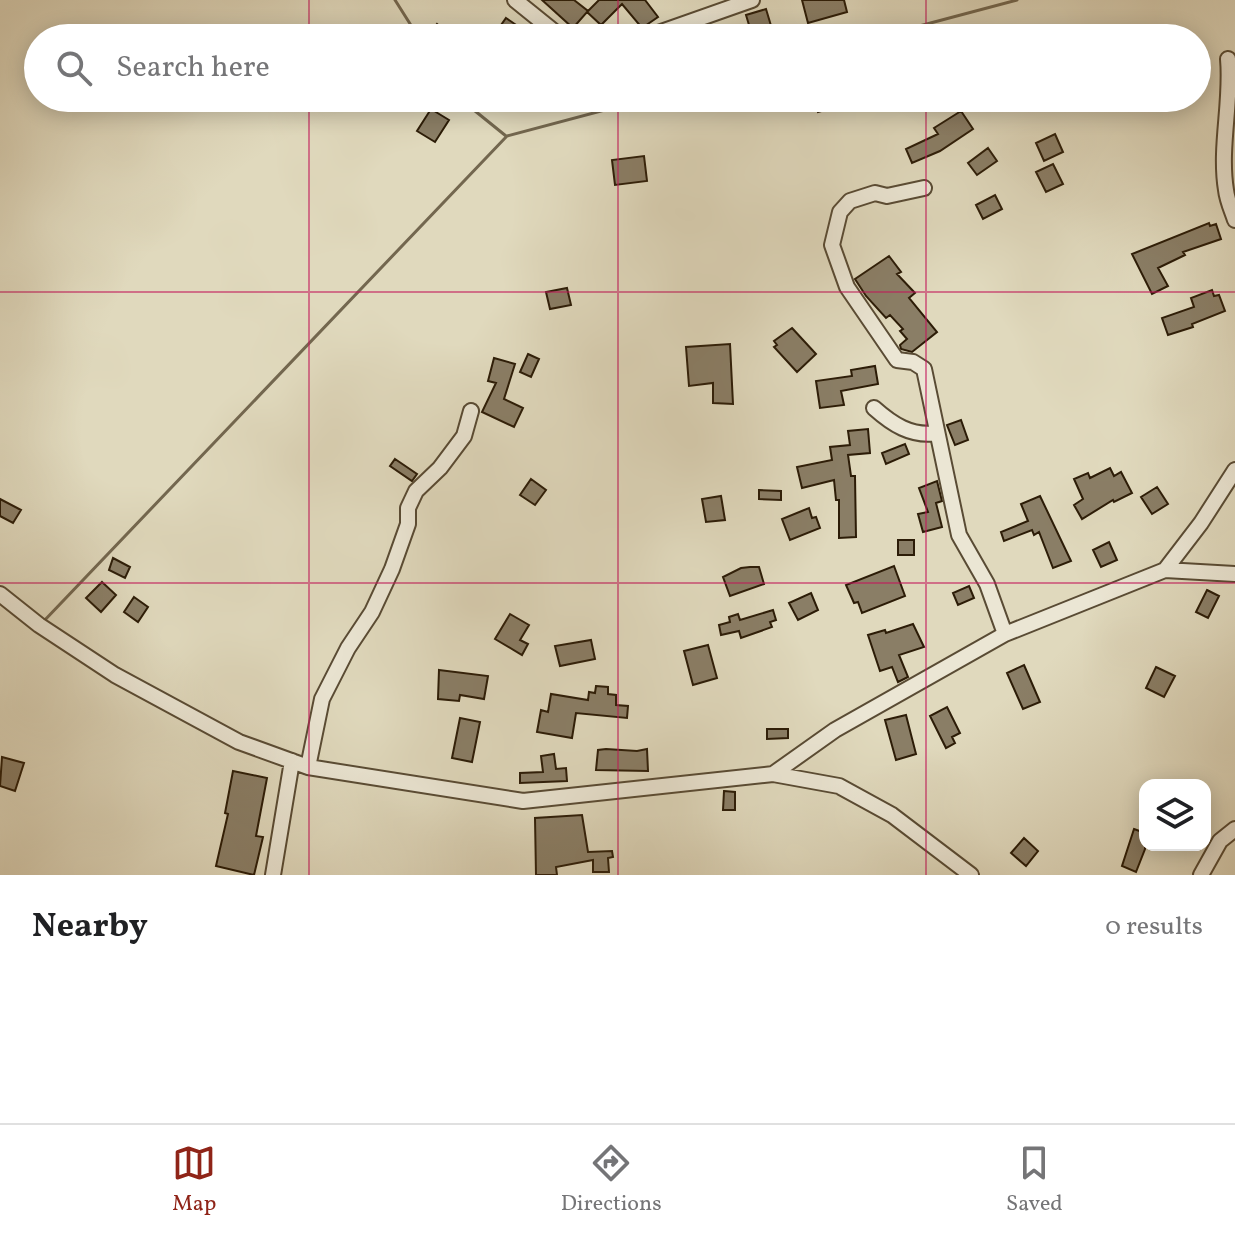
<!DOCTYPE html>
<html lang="en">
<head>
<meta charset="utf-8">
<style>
  :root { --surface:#fff; --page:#f2f2f2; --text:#202124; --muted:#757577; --line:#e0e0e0; --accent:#8f2418 }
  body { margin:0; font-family:Vollkorn,serif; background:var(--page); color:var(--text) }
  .controls { position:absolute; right:24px; bottom:24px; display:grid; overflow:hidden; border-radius:16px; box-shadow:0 4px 20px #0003 }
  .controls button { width:72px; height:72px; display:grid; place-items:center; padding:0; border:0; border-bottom:2px solid var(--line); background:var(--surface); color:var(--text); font:40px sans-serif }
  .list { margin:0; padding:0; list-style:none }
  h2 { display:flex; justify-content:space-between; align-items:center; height:104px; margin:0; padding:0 32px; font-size:34px }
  h2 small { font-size:26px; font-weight:400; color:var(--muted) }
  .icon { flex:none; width:44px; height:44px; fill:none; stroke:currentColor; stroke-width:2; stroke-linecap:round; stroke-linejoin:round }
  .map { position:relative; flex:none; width:1235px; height:875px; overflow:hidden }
  .search { position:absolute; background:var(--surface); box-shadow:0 4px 20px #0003; left:24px; right:24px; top:24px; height:88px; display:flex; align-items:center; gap:20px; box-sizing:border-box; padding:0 28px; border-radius:44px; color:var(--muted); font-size:30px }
  .sheet { height:248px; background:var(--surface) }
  nav { display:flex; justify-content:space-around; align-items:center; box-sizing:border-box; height:112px; border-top:2px solid var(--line); background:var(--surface); font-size:22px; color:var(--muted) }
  nav a { display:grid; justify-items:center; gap:4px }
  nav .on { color:var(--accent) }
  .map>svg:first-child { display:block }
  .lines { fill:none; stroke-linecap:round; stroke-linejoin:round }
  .stream { stroke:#73674f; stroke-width:3 }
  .building { fill:#8a7e66; stroke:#2c1c07; stroke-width:2 }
  .minor-casing { stroke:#594b34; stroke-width:18 }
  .minor { stroke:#ebe6d4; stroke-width:14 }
  .grid { fill:none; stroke:#c2185b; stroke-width:2; stroke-opacity:0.55 }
</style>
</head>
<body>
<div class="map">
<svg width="1235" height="875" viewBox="0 0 1235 875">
  <rect width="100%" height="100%" fill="#e0d9bd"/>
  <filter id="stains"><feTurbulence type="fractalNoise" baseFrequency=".0025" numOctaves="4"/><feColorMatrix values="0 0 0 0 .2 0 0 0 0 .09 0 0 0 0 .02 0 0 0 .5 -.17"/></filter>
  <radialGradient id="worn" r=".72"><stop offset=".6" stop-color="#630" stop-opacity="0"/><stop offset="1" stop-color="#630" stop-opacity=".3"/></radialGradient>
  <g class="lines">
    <path class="stream" d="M395 0 419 38
      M874 38 1017 0
      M459 98 506 136
      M42 623 507 136 650 98"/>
  </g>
  <path class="building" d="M542 0H574L588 11 573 28Z
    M599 0H645L658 17 642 28 622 4 601 25 587 12Z
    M802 0H844L847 12 808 23Z
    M766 9 772 29 752 35 746 15Z
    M506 18 522 29 516 38H492Z
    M437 24 455 38H426Z
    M814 98H837L839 106 818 112Z
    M431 109 449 120 435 142 417 131Z
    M961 111 973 129 940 151 912 163 906 149 938 134 934 128Z
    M1055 134 1063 152 1044 161 1036 143Z
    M988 148 997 161 977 175 968 163Z
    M644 156 647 181 615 185 612 160Z
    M1053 164 1063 184 1046 192 1036 172Z
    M995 195 1002 209 983 219 976 205Z
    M1209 223 1210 226 1216 224 1221 239 1183 252 1185 255 1158 268 1168 286 1152 294 1132 254Z
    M889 256 901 272 897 274 915 293 909 298 937 332 912 352 901 349 900 345 907 339 900 331 903 329 890 315 886 318 866 296 855 279Z
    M567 288 571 305 550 309 546 292Z
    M1212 290 1214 296 1219 295 1225 311 1192 324 1193 327 1168 335 1162 318 1194 307 1191 298Z
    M792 328 816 354 797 372 774 347 777 345 774 341Z
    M730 344 733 404 713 403V383L689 386 686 347Z
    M528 354 539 359 531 377 520 372Z
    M494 358 515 364 504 399 523 408 514 427 482 412 496 383 488 381Z
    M875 366 878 384 841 391 844 405 820 408 816 381 852 376 851 370Z
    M961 420 968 440 955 445 947 425Z
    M868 429 870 453 848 455 851 476H855L856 537 839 538V500H836L834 480 802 488 797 467 832 460 830 447 850 445 848 431Z
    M905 444 909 454 886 464 882 453Z
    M395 459 417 474 412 481 390 466Z
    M1110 468 1114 476 1121 472 1132 493 1114 502 1113 500 1082 519 1074 505 1083 499 1074 479 1088 473 1090 478Z
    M531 479 546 490 535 505 520 495Z
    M937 481 942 501 936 503 942 527 923 532 918 514 928 512 919 488Z
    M1157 487 1168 504 1152 514 1141 497Z
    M759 490 781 491V500L759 499Z
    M721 496 725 520 706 522 702 499Z
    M1040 496 1071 561 1053 568 1039 532 1034 535 1032 530 1004 541 1001 532 1028 521 1021 504Z
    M0 499 21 510 13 523 0 516Z
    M809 508 812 518 816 517 820 528 790 540 782 519Z
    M898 540H914V555H898Z
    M1109 542 1117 560 1101 567 1093 550Z
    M113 558 130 567 125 578 109 570Z
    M894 566 905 596 862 613 858 602 854 603 846 585Z
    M750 567H759L764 584 730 596 723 577 741 568Z
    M102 582 116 595 101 612 86 598Z
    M969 586 974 598 958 605 953 593Z
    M1207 590 1219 596 1208 618 1196 612Z
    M811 593 818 610 798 620 789 603Z
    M134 597 148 607 138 622 124 612Z
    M773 610 776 620 770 622 772 627 741 638 739 631 721 635 719 625 730 622 729 617 738 614 740 620Z
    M510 614 529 625 520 640 528 644 522 655 495 639Z
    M913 624 924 647 899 655 908 677 898 682 892 667 880 671 868 635 885 630 886 633Z
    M591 640 595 659 560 666 555 646Z
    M708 645 717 678 693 685 684 651Z
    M1024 665 1040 702 1023 709 1007 673Z
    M1156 667 1175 676 1164 697 1146 688Z
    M439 670 488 676 484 699 460 695 459 701 438 699Z
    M596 686 608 687V694L616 695V705L628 706 627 718 576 713 572 738 537 732 541 710 548 712 551 694 588 700 589 692 595 693Z
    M947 707 960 733 952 737 955 743 946 748 930 716Z
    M906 715 916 754 896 760 885 720Z
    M460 718 480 722 472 762 452 758Z
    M767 729H788V738L767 739Z
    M606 749 637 751 647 749 648 771 596 770 598 750Z
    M554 754 556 769 566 768 567 781 520 783V773L543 772 541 756Z
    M2 757 24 763 15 791 0 786Z
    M233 771 267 778 256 836 263 837 254 875 216 866 228 814 225 813Z
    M724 791 735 792V810H723Z
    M582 815 588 852 612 851 613 857 608 858 609 872H593V860L556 867 557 875H536L535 818Z
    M1134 829 1145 833V849L1136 872 1122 866Z
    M1024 838 1038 851 1026 866 1011 853Z"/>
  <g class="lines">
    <defs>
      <path id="minor" d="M515 0 562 38
        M644 38 752 0
        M1228 59C1232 102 1219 147 1226 190 1227 200 1232 211 1235 220
        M924 188 887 196 875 193 850 201 840 212 832 245 847 287 897 360 913 362 924 369 959 535 987 584 1005 634
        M874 408C892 424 911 437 937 433
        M1165 570 1201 523 1235 470
        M0 594 39 625 115 675 239 742 308 767 523 801 773 774 835 730 1005 634 1165 570 1235 574
        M308 767 322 699 348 648 372 612 392 569 408 524V508L416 491 440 468 464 436 471 411
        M773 774 839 786 892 815 971 875
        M273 875 292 761
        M1201 875 1220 841 1235 829"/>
    </defs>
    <use href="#minor" class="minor-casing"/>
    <use href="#minor" class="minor"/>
  </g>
  <path class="grid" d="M309 0V38M618 0V38M926 0V38M309 98V875M618 98V875M926 98V875M0 292H1235M0 583H1235"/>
  <rect width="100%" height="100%" filter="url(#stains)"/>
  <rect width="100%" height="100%" fill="url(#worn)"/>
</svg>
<div class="controls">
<button><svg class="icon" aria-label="layers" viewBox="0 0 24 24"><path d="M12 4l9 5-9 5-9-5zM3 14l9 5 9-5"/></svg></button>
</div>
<div class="search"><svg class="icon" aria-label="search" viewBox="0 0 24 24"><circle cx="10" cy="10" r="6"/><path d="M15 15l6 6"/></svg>Search here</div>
</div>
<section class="sheet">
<h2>Nearby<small>0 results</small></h2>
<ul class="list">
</ul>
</section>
<nav>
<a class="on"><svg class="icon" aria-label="map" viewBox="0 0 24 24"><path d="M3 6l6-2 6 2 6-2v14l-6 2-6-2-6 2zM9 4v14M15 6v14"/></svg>Map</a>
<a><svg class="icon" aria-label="directions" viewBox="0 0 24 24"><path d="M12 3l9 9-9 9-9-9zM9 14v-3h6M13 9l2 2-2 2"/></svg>Directions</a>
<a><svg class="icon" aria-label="saved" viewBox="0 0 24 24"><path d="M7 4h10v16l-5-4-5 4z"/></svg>Saved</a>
</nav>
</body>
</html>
